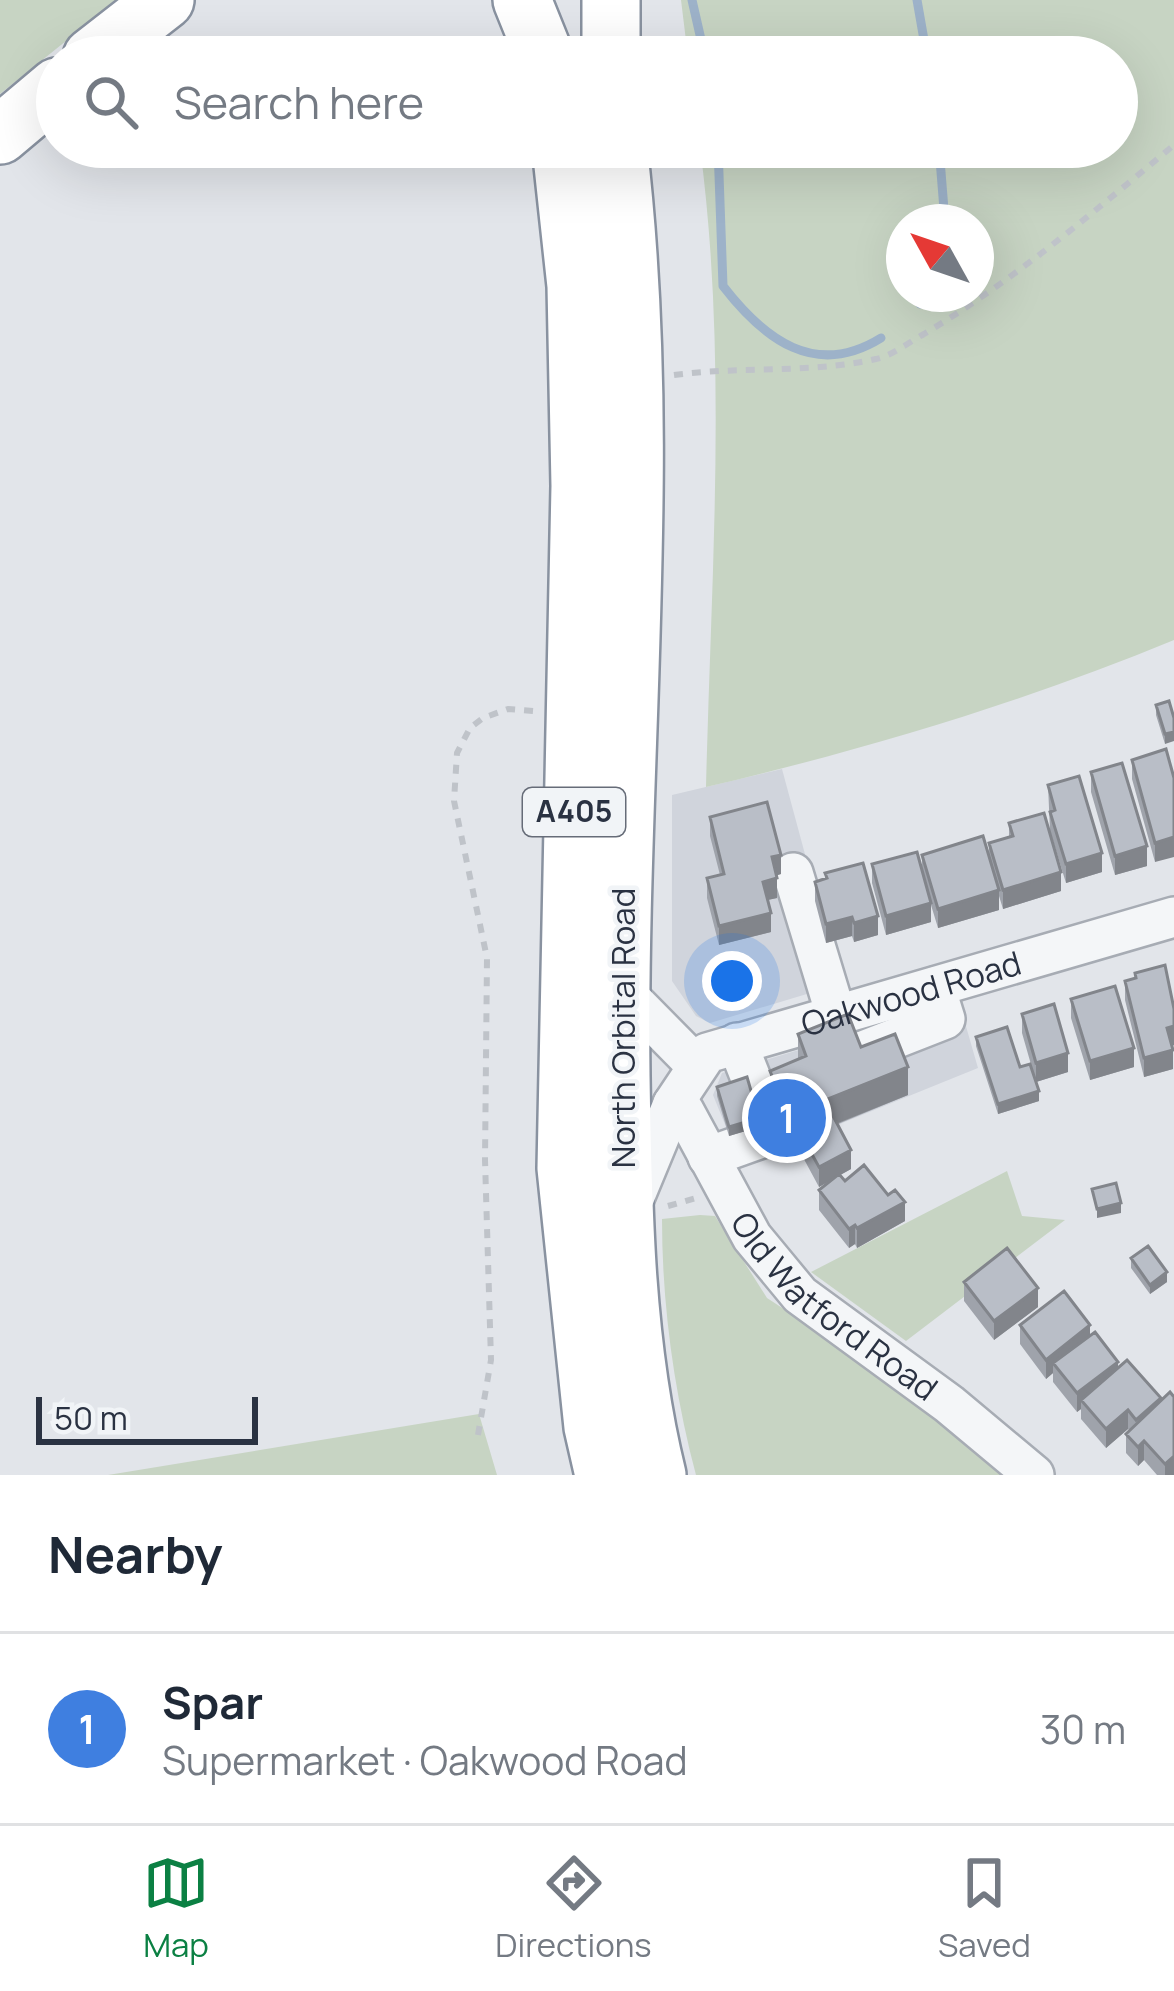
<!DOCTYPE html>
<html lang="en">
<head>
<meta charset="utf-8">
<style>
  :root { --surface:#fff; --page:#f2f2f3; --text:#1f2937; --muted:#747a83; --line:#e0e1e3; --accent:#0b8043 }
  body { margin:0; font-family:Manrope,sans-serif; background:var(--page); color:var(--text) }
  .compass { position:absolute; left:886px; top:204px; width:108px; height:108px; border-radius:50%; background:var(--surface); box-shadow:0 12px 48px #0002; rotate:310deg }
  .scale { position:absolute; left:36px; bottom:30px; width:222px; box-sizing:border-box; padding-left:12px; border:6px solid #2a3242; border-top:0; font-size:33px; line-height:42px; white-space:nowrap; color:#2a3242; -webkit-text-stroke:9px #f1f4f7; paint-order:stroke }
  .you { position:absolute; left:732px; top:981px; width:42px; height:42px; margin:-30px; border:9px solid #fff; border-radius:50%; background:#1a73e8; box-shadow:0 0 0 18px #1a73e833 }
  .badge { display:grid; place-items:center; width:78px; height:78px; border-radius:50%; background:var(--accent); color:#fff; font-size:39px; font-weight:700 }
  .pin { position:absolute; translate:-50% -50%; border:6px solid #fff; box-shadow:0 3px 12px #0006 }
  .list { margin:0; padding:0; list-style:none }
  h2 { display:flex; justify-content:space-between; align-items:center; height:156px; margin:0; padding:0 48px; font-size:51px }
  h2 small { font-size:39px; font-weight:400; color:var(--muted) }
  .list li { display:grid; grid-template-columns:78px 1fr auto; gap:36px; align-items:center; box-sizing:border-box; height:192px; padding:0 48px; border-top:3px solid var(--line) }
  .list b { display:block; font-size:45px; white-space:nowrap }
  .list p { margin:0; font-size:39px; white-space:nowrap; color:var(--muted) }
  .list em { font-size:39px; font-style:normal; color:var(--muted) }
  .icon { flex:none; width:66px; height:66px; fill:none; stroke:currentColor; stroke-width:2; stroke-linecap:round; stroke-linejoin:round }
  .map { position:relative; flex:none; width:1174px; height:1475px; overflow:hidden }
  .search { position:absolute; background:var(--surface); box-shadow:0 12px 48px #0002; left:36px; right:36px; top:36px; height:132px; display:flex; align-items:center; gap:30px; box-sizing:border-box; padding:0 42px; border-radius:66px; color:var(--muted); font-size:45px }
  .sheet { height:348px; background:var(--surface) }
  nav { display:flex; justify-content:space-around; align-items:center; box-sizing:border-box; height:168px; border-top:3px solid var(--line); background:var(--surface); font-size:33px; color:var(--muted) }
  nav a { display:grid; justify-items:center; gap:6px }
  nav .on { color:var(--accent) }
  .map>svg:first-child { display:block }
  .built { fill:#d0d4dc }
  .green { fill:#c7d4c3; fill-rule:evenodd }
  .lines { fill:none; stroke-linecap:round; stroke-linejoin:round }
  .stream { stroke:#9db2c9; stroke-width:9 }
  .minor-casing { stroke:#a7acb4; stroke-width:44 }
  .highway-casing { stroke:#8992a0; stroke-width:62 }
  .path { stroke:#bfc3c9; stroke-width:6; stroke-dasharray:9 9; stroke-linecap:butt }
  .minor { stroke:#f4f6f8; stroke-width:39 }
  .highway { stroke:#fff; stroke-width:57 }
  .wall { fill:#9fa3ab }
  .shaded-wall { fill:#82858b }
  .building { fill:#b9bec7; stroke:#82858b; stroke-width:3 }
  .labels { text-anchor:middle; stroke-width:9; stroke-linejoin:round; paint-order:stroke }
  .shield { fill:#f1f4f7; stroke:#666c78; stroke-width:3 }
  .shield-label { font-size:30px; font-weight:bold; fill:#2a3242 }
  .street-label { font-size:33px; fill:#2a3242; stroke:#f1f4f7 }
</style>
</head>
<body>
<div class="map">
<svg width="1174" height="1475" viewBox="0 0 1174 1475">
  <rect width="100%" height="100%" fill="#e2e5ea"/>
  <path class="built" d="M782 769 840 984 710 1023 696 1016 672 981V795Z
    M959 1002 978 1068 741 1164 713 1095 722 1073Z"/>
  <path class="green" d="M0 0H117L0 94Z
    M681 0H1174V640C1024 702 864 750 706 787 711 575 728 358 700 147H1117V57H688ZM904 222H976V294H904Z
    M1007 1171 1022 1216 1065 1220 906 1341 811 1272Z
    M700 1215 715 1216 767 1298 891 1379 1008 1475H696C674 1392 662 1305 662 1219Z
    M479 1414 497 1475H108Z"/>
  <g class="lines">
    <path class="stream" d="M692 0 705 57
      M917 0 927 57
      M718 147 723 286C764 339 815 379 881 338
      M939 147 945 222
      M920 304 928 294"/>
    <defs>
      <g id="minor">
        <path d="M793 873 836 1015"/>
        <path d="M620 988 696 1065"/>
        <path d="M853 1055 945 1019 935 987"/>
        <path id="s1" d="M673 1104 684 1111 752 1237 800 1295 949 1404 1034 1475"/>
        <path d="M708 1157 773 1134 737 1043"/>
        <path id="s2" d="M632 1203 673 1104 707 1053 1174 917"/>
      </g>
      <path id="highway" d="M522 0 545 57
        M92 57 165 0
        M611 57V0
        M0 135 57 87
        M561 147 576 286 580 486 566 1168 593 1427 604 1475
        M618 147C655 456 617 767 621 1076 623 1209 625 1345 657 1475"/>
    </defs>
    <use href="#minor" class="minor-casing"/>
    <use href="#highway" class="highway-casing"/>
    <path class="path" d="M674 375C741 366 808 374 876 359 892 356 909 342 924 334 1013 281 1095 211 1174 145
      M668 1206 696 1198
      M478 1435 491 1360 485 1160 487 958 454 801 457 753 470 728 483 718 508 709 533 711"/>
    <use href="#minor" class="minor"/>
    <use href="#highway" class="highway"/>
  </g>
  <path class="wall" d="M1156 705 1174 718 1165 744 1156 715Z
    M1166 749 1155 862 1132 779V760Z
    M1091 772 1147 866 1115 875 1091 792Z
    M1048 785 1102 872 1066 883 1050 831Z
    M710 817 781 874 776 875 777 898 767 900 771 932 719 945 707 898V878L720 875 710 836Z
    M1009 823 1061 891 1003 909 999 896V910L938 928 931 905V922L886 935 872 883V864L922 869V855L989 858V843L1009 837Z
    M825 873 878 935 854 942 852 936 826 943 815 901V882L825 879Z
    M1135 973 1174 1009V1045L1172 1046 1173 1069 1144 1077 1125 1000V981L1135 979Z
    M1071 999 1134 1067 1090 1080 1071 1018Z
    M1022 1014 1068 1072 1036 1082 1022 1033Z
    M798 1034 861 1047 908 1095 838 1124 851 1169 840 1175 845 1181 905 1221 857 1248 855 1244 849 1248 819 1210V1190L832 1179 819 1187 799 1150V1139L788 1143 770 1099V1071L798 1060Z
    M976 1037 1020 1067 1039 1101 998 1114 976 1046Z
    M717 1087 759 1127 729 1136 717 1096Z
    M1131 1258 1167 1282 1150 1294 1131 1268Z
    M964 1282 1038 1307 994 1340 964 1301Z
    M1020 1325 1090 1335 1118 1368 1161 1401 1174 1397V1475H1157L1144 1460 1138 1466 1126 1453V1434L1129 1430 1128 1429 1106 1448 1081 1419V1409L1077 1412 1053 1382V1373L1046 1379 1020 1344Z"/>
  <path class="shaded-wall" d="M1174 732V741L1165 744V734Z
    M1174 837V857L1155 862V843Z
    M1147 846V866L1115 875V856Z
    M1102 853V872L1066 883V864Z
    M781 855V874L772 877V857Z
    M1061 872V891L1003 909V890Z
    M777 878V898L763 901V882Z
    M999 890V910L938 928V909Z
    M931 903V922L886 935V916Z
    M771 913V932L719 945V926Z
    M878 916V935L854 942V923Z
    M852 917V936L826 943V924Z
    M1174 1026V1045L1167 1047V1028Z
    M1134 1048V1067L1090 1080V1061Z
    M1173 1050V1069L1144 1077V1058Z
    M1068 1053V1072L1036 1082V1063Z
    M908 1067V1095L803 1137 799 1131V1139L788 1143V1115Z
    M1039 1091V1101L998 1114V1104Z
    M759 1118V1127L729 1136V1127Z
    M851 1150V1169L819 1187V1167Z
    M905 1202V1221L857 1248V1228Z
    M1121 1203V1213L1097 1218V1209Z
    M855 1225V1244L849 1248V1229Z
    M1167 1272V1282L1150 1294V1285Z
    M1038 1288V1307L994 1340V1321Z
    M1090 1325V1345L1053 1363V1373L1046 1379V1360Z
    M1118 1362V1381L1081 1400V1409L1077 1412V1393Z
    M1128 1410V1429L1106 1448V1429Z
    M1144 1441V1460L1138 1466V1447Z
    M1174 1456V1475H1165V1464Z"/>
  <path class="building" d="M1169 701 1174 718V732L1165 734 1156 705Z
    M1166 749 1174 778V837L1155 843 1132 760Z
    M1122 763 1147 846 1115 856 1091 772Z
    M1079 776 1102 853 1066 864 1050 812 1055 810 1048 785Z
    M767 802 781 855 772 857 777 878 763 882 771 913 719 926 707 878 724 874 710 817Z
    M1044 813 1061 872 1003 890 989 843 1013 836 1009 823Z
    M983 836 999 890 938 909 922 855Z
    M917 852 931 903 886 916 872 864Z
    M863 863 878 916 854 923 852 917 826 924 815 882 827 878 825 873Z
    M1165 965 1174 1009V1026L1167 1028 1173 1050 1144 1058 1125 981 1136 978 1135 973Z
    M1115 986 1134 1048 1090 1061 1071 999Z
    M1054 1004 1068 1053 1036 1063 1022 1014Z
    M848 1014 861 1047 895 1034 908 1067 788 1115 770 1071 806 1056 798 1034Z
    M1007 1027 1020 1067 1030 1064 1039 1091 998 1104 976 1037Z
    M747 1077 759 1118 729 1127 717 1087Z
    M832 1114 851 1150 819 1167 799 1131Z
    M864 1165 888 1195 895 1190 905 1202 857 1228 855 1225 849 1229 819 1190 839 1174 845 1181Z
    M1116 1183 1121 1203 1097 1209 1092 1189Z
    M1148 1246 1167 1272 1150 1285 1131 1258Z
    M1007 1248 1038 1288 994 1321 964 1282Z
    M1064 1291 1090 1325 1046 1360 1020 1325Z
    M1095 1332 1118 1362 1077 1393 1053 1363Z
    M1127 1360 1161 1398 1136 1420 1128 1410 1106 1429 1081 1400Z
    M1170 1392 1174 1397V1456L1165 1464 1144 1441 1138 1447 1126 1434Z"/>
  <g class="labels">
    <rect class="shield" x="523" y="788" width="102" height="48" rx="9"/>
    <g class="shield-label">
      <text x="574" y="822">A405</text>
    </g>
    <g class="street-label">
      <text dy="12" stroke="none"><textPath href="#s2" startOffset="381">Oakwood Road</textPath></text>
      <text transform="translate(623 1028) rotate(-90)" y="12">North Orbital Road</text>
      <text dy="12" stroke="none"><textPath href="#s1" startOffset="264">Old Watford Road</textPath></text>
    </g>
  </g>
</svg>
<svg class="compass" viewBox="-18 -18 36 36"><path d="M0-13l5 13h-10z" fill="#e53935"/><path d="M0 13l5-13h-10z" fill="#747a83"/></svg>
<div class="scale">50 m</div>
<div class="you"></div>
<div class="pin badge" style="left:787px;top:1118px;background:#3f7fe0">1</div>
<div class="search"><svg class="icon" aria-label="search" viewBox="0 0 24 24"><circle cx="10" cy="10" r="6"/><path d="M15 15l6 6"/></svg>Search here</div>
</div>
<section class="sheet">
<h2>Nearby<small></small></h2>
<ul class="list">
<li><span class="badge" style="background:#3f7fe0">1</span><div><b>Spar</b><p>Supermarket · Oakwood Road</p></div><em>30 m</em></li>
</ul>
</section>
<nav>
<a class="on"><svg class="icon" aria-label="map" viewBox="0 0 24 24"><path d="M3 6l6-2 6 2 6-2v14l-6 2-6-2-6 2zM9 4v14M15 6v14"/></svg>Map</a>
<a><svg class="icon" aria-label="directions" viewBox="0 0 24 24"><path d="M12 3l9 9-9 9-9-9zM9 14v-3h6M13 9l2 2-2 2"/></svg>Directions</a>
<a><svg class="icon" aria-label="saved" viewBox="0 0 24 24"><path d="M7 4h10v16l-5-4-5 4z"/></svg>Saved</a>
</nav>
</body>
</html>
